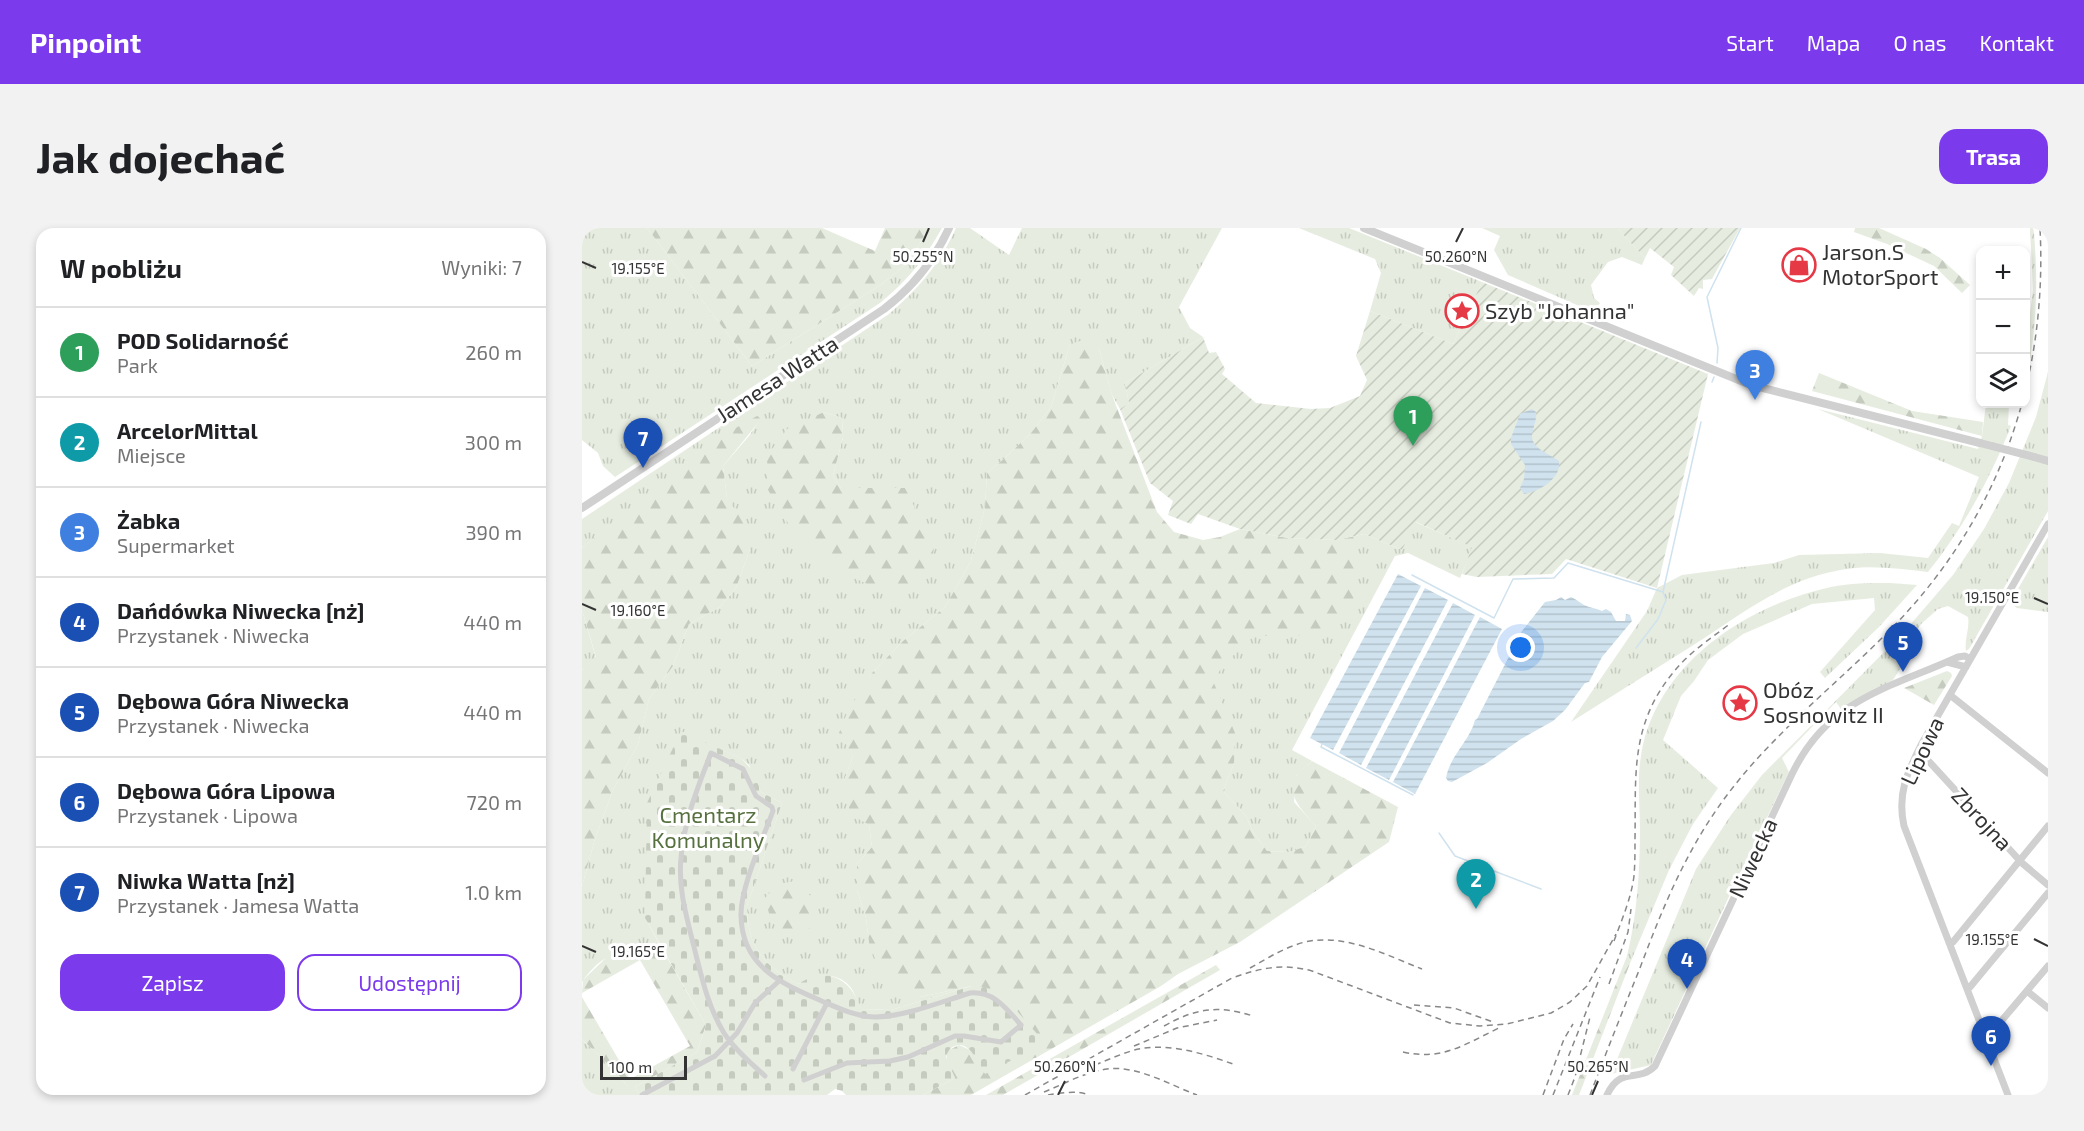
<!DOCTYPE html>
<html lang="pl">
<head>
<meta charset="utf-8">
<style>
  :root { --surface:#fff; --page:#f2f2f2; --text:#202124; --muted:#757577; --line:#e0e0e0; --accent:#7c3aed }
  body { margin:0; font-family:"Exo 2",sans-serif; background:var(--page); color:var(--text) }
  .controls { position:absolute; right:18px; top:18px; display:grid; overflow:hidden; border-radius:12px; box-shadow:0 3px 9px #0003 }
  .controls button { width:54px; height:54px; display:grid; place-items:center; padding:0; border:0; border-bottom:2px solid var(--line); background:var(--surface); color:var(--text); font:30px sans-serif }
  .scale { position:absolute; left:18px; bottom:15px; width:87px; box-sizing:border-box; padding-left:6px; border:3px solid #333; border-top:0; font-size:16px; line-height:21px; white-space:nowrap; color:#333; -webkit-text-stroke:4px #fff; paint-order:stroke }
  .you { position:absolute; left:939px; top:420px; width:21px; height:21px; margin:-15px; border:4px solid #fff; border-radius:50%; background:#1a73e8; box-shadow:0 0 0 9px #1a73e833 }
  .badge { display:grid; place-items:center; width:39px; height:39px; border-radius:50%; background:var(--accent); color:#fff; font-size:20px; font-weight:700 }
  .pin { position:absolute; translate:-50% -50px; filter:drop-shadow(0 2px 3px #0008) }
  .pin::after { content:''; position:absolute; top:32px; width:21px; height:18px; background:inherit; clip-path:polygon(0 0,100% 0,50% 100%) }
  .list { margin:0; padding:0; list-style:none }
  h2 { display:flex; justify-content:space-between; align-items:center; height:78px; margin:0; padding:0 24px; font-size:26px }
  h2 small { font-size:20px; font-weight:400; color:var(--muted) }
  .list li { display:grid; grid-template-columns:39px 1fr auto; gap:18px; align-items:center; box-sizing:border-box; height:90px; padding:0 24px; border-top:2px solid var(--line) }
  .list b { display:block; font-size:22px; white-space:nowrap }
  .list p { margin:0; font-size:20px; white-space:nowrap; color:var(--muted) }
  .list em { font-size:20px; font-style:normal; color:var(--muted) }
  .actions { display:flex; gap:12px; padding:18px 24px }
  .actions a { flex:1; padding:14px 0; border:2px solid var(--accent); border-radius:18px; text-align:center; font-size:21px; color:var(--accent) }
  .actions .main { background:var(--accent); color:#fff }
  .icon { flex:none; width:33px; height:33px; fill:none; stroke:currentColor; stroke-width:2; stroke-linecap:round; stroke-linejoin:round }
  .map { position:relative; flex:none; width:1466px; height:867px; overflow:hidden; border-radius:18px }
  header { display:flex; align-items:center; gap:36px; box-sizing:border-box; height:84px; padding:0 30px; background:var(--accent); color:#fff }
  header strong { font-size:28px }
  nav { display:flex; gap:33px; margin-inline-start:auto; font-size:21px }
  .intro { display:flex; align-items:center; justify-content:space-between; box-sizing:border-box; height:144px; padding:0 36px }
  h1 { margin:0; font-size:42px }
  .button { padding:15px 27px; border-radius:18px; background:var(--accent); color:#fff; font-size:21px; font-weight:700 }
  main { display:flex; gap:36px; padding:0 36px }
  aside { flex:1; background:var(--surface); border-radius:18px; box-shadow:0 3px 9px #0003 }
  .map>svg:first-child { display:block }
  .grass { fill:url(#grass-tufts); fill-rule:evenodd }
  .forest { fill:url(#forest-firs) }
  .cemetery { fill:url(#cemetery-stones) }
  .garden { fill:url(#garden-furrows) }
  .water { fill:url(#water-rules) }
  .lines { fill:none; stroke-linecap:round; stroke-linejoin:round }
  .stream { stroke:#cfe2ee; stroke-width:1.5 }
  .pedestrian { stroke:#d0d0d0; stroke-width:5 }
  .minor { stroke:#d0d0d0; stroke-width:7 }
  .tertiary { stroke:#d0d0d0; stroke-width:8 }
  .rail { stroke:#888; stroke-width:1.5; stroke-dasharray:6 4.5; stroke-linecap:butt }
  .tertiary-bridge { stroke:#d0d0d0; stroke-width:8 }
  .ticks { fill:none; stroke:#333; stroke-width:2 }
  .labels { text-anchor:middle; stroke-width:6; stroke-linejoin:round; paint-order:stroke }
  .poi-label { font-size:22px; fill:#333; stroke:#fff; text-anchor:start }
  .street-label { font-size:22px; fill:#333; stroke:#fff }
  .park-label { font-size:22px; fill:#56703f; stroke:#fff }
  .ticks-label { font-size:15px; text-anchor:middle; fill:#333; stroke:#fff; stroke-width:6; stroke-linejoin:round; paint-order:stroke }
</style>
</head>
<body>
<header>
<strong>Pinpoint</strong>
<nav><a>Start</a><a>Mapa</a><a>O nas</a><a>Kontakt</a></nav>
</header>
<div class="intro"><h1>Jak dojechać</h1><a class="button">Trasa</a></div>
<main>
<aside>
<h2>W pobliżu<small>Wyniki: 7</small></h2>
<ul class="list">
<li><span class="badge" style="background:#2e9e5b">1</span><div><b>POD Solidarność</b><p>Park</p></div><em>260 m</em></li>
<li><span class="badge" style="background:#0f9aa8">2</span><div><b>ArcelorMittal</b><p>Miejsce</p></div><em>300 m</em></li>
<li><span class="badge" style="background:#3f7fe0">3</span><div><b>Żabka</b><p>Supermarket</p></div><em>390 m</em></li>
<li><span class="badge" style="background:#1a4fb4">4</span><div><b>Dańdówka Niwecka [nż]</b><p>Przystanek · Niwecka</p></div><em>440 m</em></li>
<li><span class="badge" style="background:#1a4fb4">5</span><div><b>Dębowa Góra Niwecka</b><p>Przystanek · Niwecka</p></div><em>440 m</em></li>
<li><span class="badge" style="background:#1a4fb4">6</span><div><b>Dębowa Góra Lipowa</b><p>Przystanek · Lipowa</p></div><em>720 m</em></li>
<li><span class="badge" style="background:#1a4fb4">7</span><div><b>Niwka Watta [nż]</b><p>Przystanek · Jamesa Watta</p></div><em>1.0 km</em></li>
</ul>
<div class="actions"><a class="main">Zapisz</a><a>Udostępnij</a></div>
</aside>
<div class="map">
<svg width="1466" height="867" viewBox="0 0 1466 867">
  <defs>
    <pattern id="grass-tufts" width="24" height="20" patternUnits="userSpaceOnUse" patternTransform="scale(1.5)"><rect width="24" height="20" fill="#e6ecdf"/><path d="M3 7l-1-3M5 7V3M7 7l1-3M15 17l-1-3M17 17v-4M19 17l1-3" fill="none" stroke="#c6cbc0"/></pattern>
    <pattern id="forest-firs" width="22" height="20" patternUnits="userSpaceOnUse" patternTransform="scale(1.5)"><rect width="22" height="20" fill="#e6ecdf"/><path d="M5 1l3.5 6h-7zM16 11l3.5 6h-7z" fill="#c6cbc0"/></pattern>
    <pattern id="cemetery-stones" width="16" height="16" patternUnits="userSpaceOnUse" patternTransform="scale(1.5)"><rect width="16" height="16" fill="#e6ecdf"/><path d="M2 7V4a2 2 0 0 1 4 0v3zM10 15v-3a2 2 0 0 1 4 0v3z" fill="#c6cbc0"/></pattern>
    <pattern id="garden-furrows" width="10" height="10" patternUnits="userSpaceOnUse" patternTransform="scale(1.5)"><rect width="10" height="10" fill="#e6ecdf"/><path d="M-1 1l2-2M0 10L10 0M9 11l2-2" fill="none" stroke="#c6cbc0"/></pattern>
    <pattern id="water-rules" width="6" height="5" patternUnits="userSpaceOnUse" patternTransform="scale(1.5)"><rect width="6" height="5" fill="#cfe2ee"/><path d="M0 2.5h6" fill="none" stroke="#b2c2cd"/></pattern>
  </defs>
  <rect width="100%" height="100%" fill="#fff"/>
  <path class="grass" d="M0 0H65L170 138 300 56 327 34 347 0H360C341 33 327 51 298 75L33 249 21 238 16 225 0 212Z
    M374 0H388L427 27 440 0H640L597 79 608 100 621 109 543 155 547 175 538 181 530 167 517 121 488 116 469 179 449 205 424 229 405 245 403 279 389 333 363 379 321 413 288 447 265 515 271 528 262 553 287 597 290 619 275 636V662L284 690 287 715 338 769 390 758 309 782 278 781C276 776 274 769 271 763 260 743 233 745 216 756 182 739 165 717 165 678L200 575 179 564 167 537 160 531 99 504 63 690 83 726C47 719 22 721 0 754V658L13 611 31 562 56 516 67 471 91 438 107 396 138 379 154 360 168 321 145 271 141 238 167 208 179 190 104 235 0 320V291L307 86C336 61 358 36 374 0ZM242 184 260 190 261 209 251 248 259 260H323L331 280 186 263Z
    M717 0H767L900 54 871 116 788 83 799 45 793 31Z
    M900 0H1035L1063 30 1060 37 1040 29 1026 34 1009 57 1012 70 1018 75 1011 84 926 47 912 22 918 8Z
    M1448 0H1451L1452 5C1456 55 1455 103 1444 152V117L1451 62Z
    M1466 144V283L1387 421 1384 423C1382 411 1388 401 1386 389L1366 378 1356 381 1339 396 1320 424 1321 436 1311 452 1259 481 1254 474 1200 530 1207 544 1150 662 1069 837 1029 846 1114 641 1149 587 1180 547 1322 404 1371 347 1402 301 1427 255 1454 189Z
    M1404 176H1427L1426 197 1429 198C1408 251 1382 299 1346 344 1319 341 1291 337 1264 341 1204 350 1163 384 1113 416 1072 442 1030 468 989 494L1065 383 1075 360 1100 347 1192 335 1217 327 1298 325 1346 330 1370 295 1377 298 1397 249 1236 181 1396 221 1400 208Z
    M833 294 891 319 878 350 826 325 813 328 710 522 730 533 714 548 712 574 734 598 724 618 708 624 685 623 671 604 664 588 641 563 652 535 621 432 754 312 782 306 820 322Z
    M1466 309V384L1435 380 1428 375Z
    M1308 355 1335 357 1297 399 1243 450 1238 444 1293 382 1292 370 1230 376 1161 406 1126 432 1112 453 1099 468 1081 512 1136 560 1111 596 1087 642 1049 733 1045 728C1055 688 1058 643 1058 601 1058 578 1055 551 1059 528 1073 437 1164 377 1249 359 1268 355 1288 355 1308 355Z
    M0 382 14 430 0 442Z
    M0 811 35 845 46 859H53L58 867H0Z"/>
  <path class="forest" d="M65 0H240L293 23 303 0H347L327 34 300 56 170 138Z
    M1273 0H1297L1344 21 1358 30 1388 57 1380 65 1352 38 1305 16 1272 4Z
    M505 111 517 121 530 167 575 284 592 304 621 312 638 309 658 301 706 310 754 312 775 308 774 366 761 389 731 407 670 408 640 439 631 453 653 505 652 535 641 563 664 588 671 604 685 623 708 624 724 618 734 598C722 584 702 566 715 547 719 542 726 537 730 533L816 579 807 614 658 714 596 746 579 758 389 867H341L373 850C368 840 361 832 367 822L377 817 388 822 390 758 338 769 316 761 294 733 287 715 284 690 275 662V636L290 619 287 597 268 586 262 553 271 528 257 505 265 485 288 447 321 413 363 379 389 333 403 279 405 245 424 229 449 205 469 179 488 116Z
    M1237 145 1330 183 1401 194 1400 208 1230 163Z
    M242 184 260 190 261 209 251 248 259 260H323L352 318 350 337 323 364 287 357 242 335 209 300 186 262 185 228 205 201Z
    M175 188 180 190 141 238 145 271 163 294 168 321 154 360 138 379 107 396 91 438 67 471 56 516 31 562 13 611 0 658V442L14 429 0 382V320L79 254 136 210Z
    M1365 443 1369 445 1370 448 1352 477 1322 460Z
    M213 653 233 672 235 691 234 695 225 702 201 705 189 693 183 670 196 656Z
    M60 721 83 726 124 797 115 824 53 859H46L35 845 0 811V769L48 851 108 818 58 732 0 765 1 752 29 725Z
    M1045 728 1049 733 997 867H990Z
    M634 737 638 742 421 867H404Z"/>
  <path class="cemetery" d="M99 503 160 531 171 543 179 564 200 575 165 678C165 717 182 739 216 756 244 738 270 750 278 781L309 782 390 758 402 759 421 767 463 815 403 846C397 837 388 812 373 818 367 820 366 824 364 829L373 850 341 867H264L260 863 253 861 245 867H58L53 859 115 824 124 797 63 690 65 575Z"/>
  <path class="garden" d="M1035 0H1158L1130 51 1121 52V61L1117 60 1112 68 1089 47 1092 39 1068 20 1063 30Z
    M900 54 1126 146 1075 360 984 331 970 346 895 349 880 346 890 319 834 294 820 322 782 306 754 312 706 310 658 301 616 286 609 296 586 287 591 273 568 255 538 181 547 175 543 155 621 109 627 125 634 124 643 141 640 146 674 175 729 181 748 180 778 168 785 152 774 128 788 83 871 116Z"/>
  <path class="water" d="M950 181 954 184C955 192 951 199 950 208 949 220 969 227 977 233 980 250 957 264 942 266L938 260 942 251 943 237 929 216V210L938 186Z
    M816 346 839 358 751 522 728 510Z
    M843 360 866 372 779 537 757 525Z
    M979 369 983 372 989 369C994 371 997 374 1002 377 1008 380 1014 380 1020 383L1024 381 1029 384 1034 393H1043L1044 386 1048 387 1050 393 1020 429 1007 454 1003 455 983 482 971 493 939 511 905 535 870 554 866 553 864 550C868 527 888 513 893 492L895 491 940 403 963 374 974 372Z
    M871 375 893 387 807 552 784 540Z
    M898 389 920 401 833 566 811 554Z"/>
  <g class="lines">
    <path class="stream" d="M1135 135 1136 120 1125 69 1159 0
      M1130 154 1132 149
      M830 347 912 390 931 351 972 350 986 335 1081 364
      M1054 420 1076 391 1084 372 1081 364 1119 194
      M740 516 739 519 831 567
      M857 605 873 628 959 661"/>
    <path class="pedestrian" d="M211 841 245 775
      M183 848C169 835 153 822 142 805 125 777 119 746 111 715 104 687 96 659 99 630 102 592 116 559 129 525L161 541 174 568 190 579 191 583C181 610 158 661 159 688 160 740 201 756 242 774 259 781 275 789 294 789 325 788 358 774 388 765 412 763 424 780 439 797L419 814 382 808H373L326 829 308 833 265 835 222 852
      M60 867 133 828 155 805 173 775 197 753"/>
    <path class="minor" d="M1365 434 1384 439
      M1368 467 1466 545
      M1336 524 1342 528 1440 635 1466 657
      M1367 715 1371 714 1466 598
      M1385 761 1388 759 1466 665
      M1445 763 1466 780
      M1404 811 1466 738
      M1025 867C1039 837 1055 856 1073 838L1210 546C1247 470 1306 461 1376 429L1383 428 1388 431
      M1426 867 1322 598C1315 566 1325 545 1339 517L1466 296"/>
    <path class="tertiary" d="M782 0 1169 157 1398 215
      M1452 229 1466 233
      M0 280 302 81C331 59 352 33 367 0"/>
    <path class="rail" d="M1032 713C1040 691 1049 671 1052 648 1053 636 1053 623 1053 611 1054 548 1048 498 1090 446 1106 425 1128 411 1149 395
      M668 740C686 730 703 719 723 714 763 705 804 727 840 741
      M1027 756 1046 704 1049 681
      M832 777 872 780 911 794
      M582 798C614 780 636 777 671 788
      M552 818 595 800 635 792
      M821 824C861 833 883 816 917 800
      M513 837C525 832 537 827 549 823 582 813 620 825 651 836
      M462 864C482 856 503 844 525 841 555 837 588 857 615 867
      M443 867 650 750C678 740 701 735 730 743L868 795 898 798 925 796 969 785 988 774 1005 758 1034 706
      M466 867C479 865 495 862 507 867
      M961 867 982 811 991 796
      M971 867 1018 749
      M986 867 993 849 1008 789
      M1008 867C1024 825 1041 782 1058 740 1079 684 1101 630 1135 581 1181 514 1247 463 1304 406 1414 297 1466 156 1458 0"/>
    <path class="tertiary-bridge" d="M1398 215 1452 229"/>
  </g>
  <path class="ticks" d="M341 14 347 0M874 14 881 0M0 34 14 40M1452 370 1466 376M0 376 14 382M1452 711 1466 718M0 718 14 724M476 867 483 853M1010 867 1016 853"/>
  <defs>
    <symbol id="shop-ring" viewBox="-11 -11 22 22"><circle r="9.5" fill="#fff" stroke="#e63946" stroke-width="1.5"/><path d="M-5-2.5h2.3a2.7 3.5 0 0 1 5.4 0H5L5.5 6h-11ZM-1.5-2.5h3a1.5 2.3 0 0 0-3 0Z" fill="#e63946"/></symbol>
    <symbol id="sight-ring" viewBox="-11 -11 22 22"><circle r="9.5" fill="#fff" stroke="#e63946" stroke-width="1.5"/><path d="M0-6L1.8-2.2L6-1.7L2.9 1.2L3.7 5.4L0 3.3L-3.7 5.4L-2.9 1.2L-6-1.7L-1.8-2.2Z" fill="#e63946"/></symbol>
  </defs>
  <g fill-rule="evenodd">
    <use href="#shop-ring" x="1198" y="18" width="38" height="38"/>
    <use href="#sight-ring" x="861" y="64" width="38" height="38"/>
    <use href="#sight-ring" x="1139" y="456" width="38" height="38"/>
  </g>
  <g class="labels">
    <g class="poi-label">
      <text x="1240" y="32">Jarson.S<tspan x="1240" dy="25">MotorSport</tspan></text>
      <text x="903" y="91">Szyb "Johanna"</text>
      <text x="1181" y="470">Obóz<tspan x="1181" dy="25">Sosnowitz II</tspan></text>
    </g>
    <g class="street-label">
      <text transform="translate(195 151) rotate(-33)" y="8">Jamesa Watta</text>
      <text transform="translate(1340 523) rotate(-65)" y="8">Lipowa</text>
      <text transform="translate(1400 591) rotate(47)" y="8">Zbrojna</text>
      <text transform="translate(1171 630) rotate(-65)" y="8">Niwecka</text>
    </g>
    <g class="park-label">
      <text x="126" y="595">Cmentarz<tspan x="126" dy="25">Komunalny</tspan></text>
    </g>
  </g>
  <g class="ticks-label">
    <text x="341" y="34">50.255°N</text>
    <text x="874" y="34">50.260°N</text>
    <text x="56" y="46">19.155°E</text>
    <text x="1410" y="375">19.150°E</text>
    <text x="56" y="388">19.160°E</text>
    <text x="1410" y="717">19.155°E</text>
    <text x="56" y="729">19.165°E</text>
    <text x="483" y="844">50.260°N</text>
    <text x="1016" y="844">50.265°N</text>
  </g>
</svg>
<div class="controls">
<button>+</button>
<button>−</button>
<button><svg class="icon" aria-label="layers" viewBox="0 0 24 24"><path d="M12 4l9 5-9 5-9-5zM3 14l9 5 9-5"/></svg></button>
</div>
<div class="scale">100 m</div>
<div class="you"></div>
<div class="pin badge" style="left:831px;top:218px;background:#2e9e5b">1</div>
<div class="pin badge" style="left:894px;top:681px;background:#0f9aa8">2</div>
<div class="pin badge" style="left:1173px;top:172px;background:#3f7fe0">3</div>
<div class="pin badge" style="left:1105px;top:761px;background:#1a4fb4">4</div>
<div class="pin badge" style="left:1321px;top:444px;background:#1a4fb4">5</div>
<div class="pin badge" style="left:1409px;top:838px;background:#1a4fb4">6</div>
<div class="pin badge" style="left:61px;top:240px;background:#1a4fb4">7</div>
</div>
</main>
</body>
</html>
